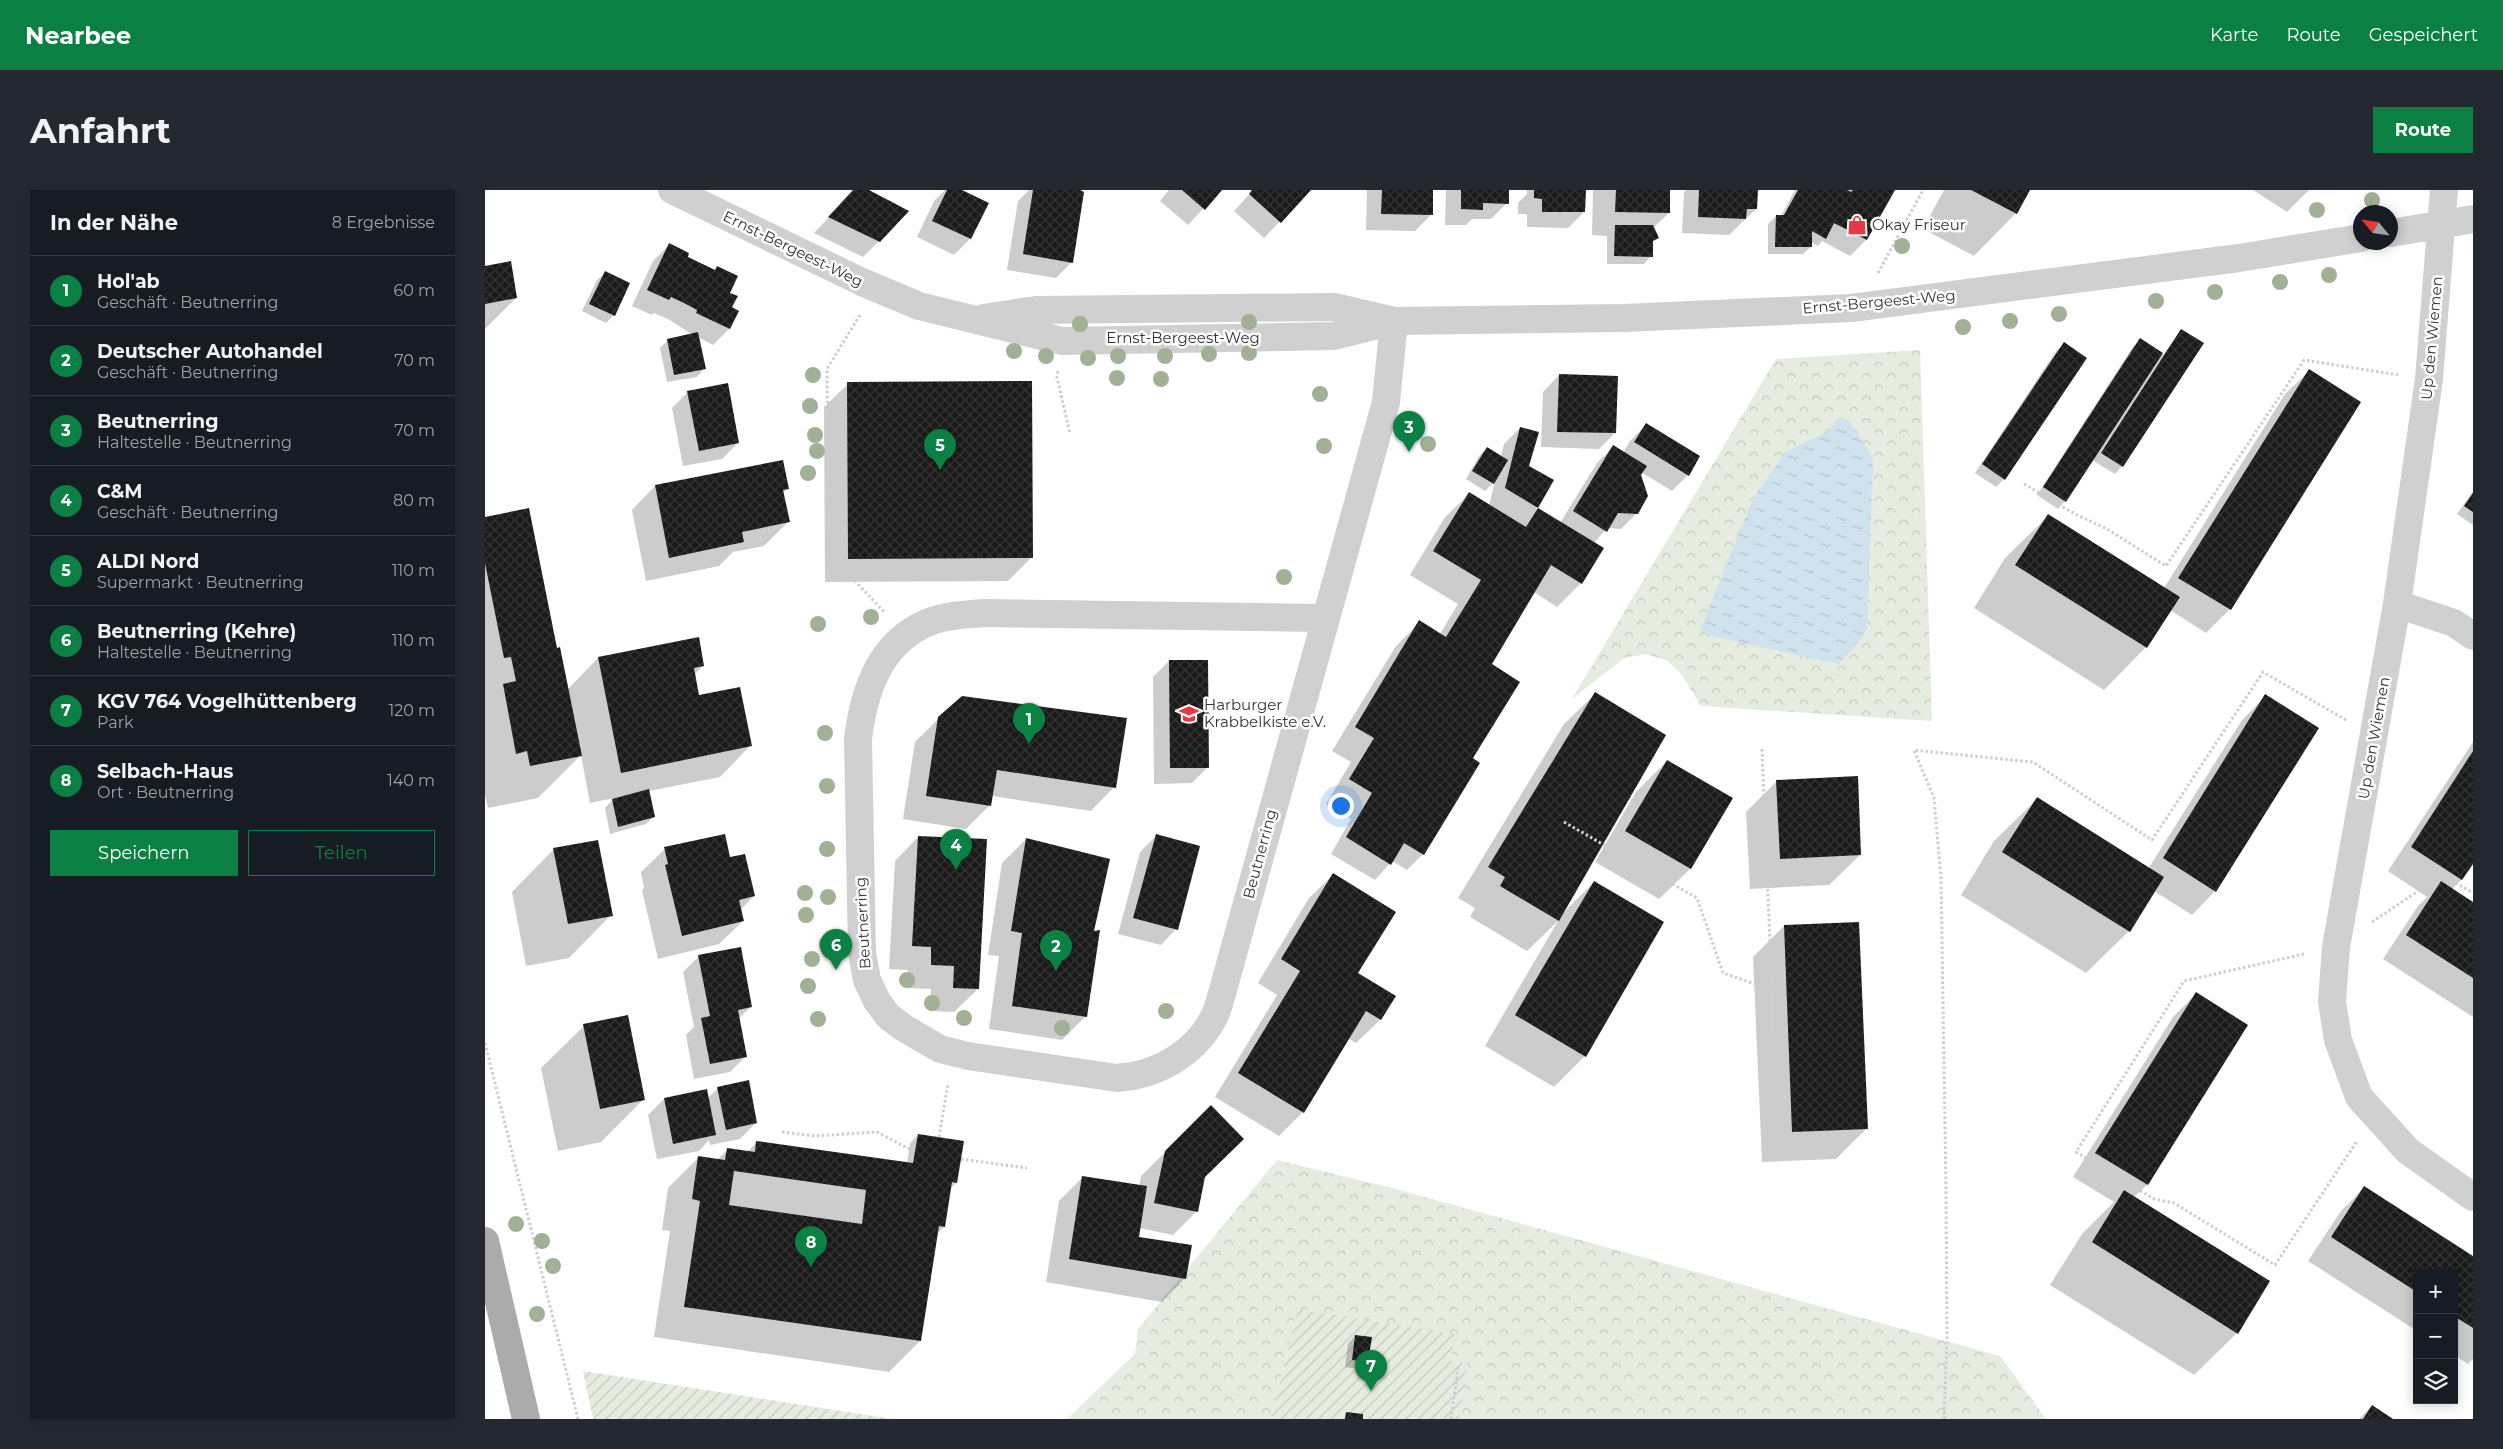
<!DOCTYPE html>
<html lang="de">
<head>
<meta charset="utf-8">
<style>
  :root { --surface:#171b24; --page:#242831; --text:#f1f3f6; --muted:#9ea1a6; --line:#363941; --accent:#0b8043 }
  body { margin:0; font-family:Montserrat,sans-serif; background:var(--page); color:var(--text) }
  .controls { position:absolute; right:15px; bottom:15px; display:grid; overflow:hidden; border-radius:0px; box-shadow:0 2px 12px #0003 }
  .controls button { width:45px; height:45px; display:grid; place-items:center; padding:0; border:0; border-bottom:1px solid var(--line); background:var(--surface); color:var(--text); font:25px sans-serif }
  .compass { position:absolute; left:1868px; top:15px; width:45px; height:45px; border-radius:50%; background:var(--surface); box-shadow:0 2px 12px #0003; rotate:299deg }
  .you { position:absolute; left:855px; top:615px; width:18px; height:18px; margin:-12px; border:4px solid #fff; border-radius:50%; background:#1a73e8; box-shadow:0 0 0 8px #1a73e833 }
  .badge { display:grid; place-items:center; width:32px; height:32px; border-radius:50%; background:var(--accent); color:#fff; font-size:16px; font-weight:700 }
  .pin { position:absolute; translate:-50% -41px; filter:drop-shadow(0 1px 2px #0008) }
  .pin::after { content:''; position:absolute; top:26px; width:18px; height:15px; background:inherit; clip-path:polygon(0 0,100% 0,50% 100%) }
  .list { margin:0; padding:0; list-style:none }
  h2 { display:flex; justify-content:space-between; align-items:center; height:65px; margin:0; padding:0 20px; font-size:21px }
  h2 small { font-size:16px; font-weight:400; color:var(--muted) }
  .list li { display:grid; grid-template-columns:32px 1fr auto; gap:15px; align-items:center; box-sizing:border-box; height:70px; padding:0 20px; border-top:1px solid var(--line) }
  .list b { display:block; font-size:19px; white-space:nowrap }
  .list p { margin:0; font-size:16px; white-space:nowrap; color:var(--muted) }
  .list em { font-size:16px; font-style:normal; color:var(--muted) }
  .actions { display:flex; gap:10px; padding:15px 20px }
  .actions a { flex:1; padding:11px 0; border:1px solid var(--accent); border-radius:0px; text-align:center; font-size:18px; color:var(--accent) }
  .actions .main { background:var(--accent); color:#fff }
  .icon { flex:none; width:28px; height:28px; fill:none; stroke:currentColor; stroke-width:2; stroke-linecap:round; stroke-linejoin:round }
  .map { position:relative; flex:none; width:1988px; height:1229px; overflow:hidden; border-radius:0px }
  header { display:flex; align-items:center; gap:30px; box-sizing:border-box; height:70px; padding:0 25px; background:var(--accent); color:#fff }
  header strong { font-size:24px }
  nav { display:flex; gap:28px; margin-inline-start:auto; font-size:18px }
  .intro { display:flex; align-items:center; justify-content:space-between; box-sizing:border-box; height:120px; padding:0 30px }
  h1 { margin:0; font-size:35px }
  .button { padding:12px 22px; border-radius:0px; background:var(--accent); color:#fff; font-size:18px; font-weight:700 }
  main { display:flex; gap:30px; padding:0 30px }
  aside { flex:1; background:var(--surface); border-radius:0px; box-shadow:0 2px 12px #0003 }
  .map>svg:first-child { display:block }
  .forest { fill:url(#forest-crowns) }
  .garden { fill:url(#garden-furrows) }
  .water { fill:url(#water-ripples) }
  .shadow { fill:#0003 }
  .building { fill:url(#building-cross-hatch); fill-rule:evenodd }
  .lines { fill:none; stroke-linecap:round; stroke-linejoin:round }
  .path { stroke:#cdcdcd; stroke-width:3; stroke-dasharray:2.5 2.5; stroke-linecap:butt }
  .minor { stroke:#d0d0d0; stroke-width:28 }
  .major { stroke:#ababab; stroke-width:28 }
  .tree { fill:#a2b095 }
  .labels { text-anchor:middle; stroke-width:5; stroke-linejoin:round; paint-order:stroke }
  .poi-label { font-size:15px; fill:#333; stroke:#fff; text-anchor:start }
  .street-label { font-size:15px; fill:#333; stroke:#fff }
</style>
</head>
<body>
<header>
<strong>Nearbee</strong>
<nav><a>Karte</a><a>Route</a><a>Gespeichert</a></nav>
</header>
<div class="intro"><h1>Anfahrt</h1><a class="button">Route</a></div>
<main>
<aside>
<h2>In der Nähe<small>8 Ergebnisse</small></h2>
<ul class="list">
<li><span class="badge">1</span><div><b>Hol'ab</b><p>Geschäft · Beutnerring</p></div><em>60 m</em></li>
<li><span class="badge">2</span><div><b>Deutscher Autohandel</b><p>Geschäft · Beutnerring</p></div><em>70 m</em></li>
<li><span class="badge">3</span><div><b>Beutnerring</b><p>Haltestelle · Beutnerring</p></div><em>70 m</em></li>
<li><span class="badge">4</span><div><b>C&amp;M</b><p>Geschäft · Beutnerring</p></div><em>80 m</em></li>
<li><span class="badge">5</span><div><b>ALDI Nord</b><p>Supermarkt · Beutnerring</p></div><em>110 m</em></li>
<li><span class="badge">6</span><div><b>Beutnerring (Kehre)</b><p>Haltestelle · Beutnerring</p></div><em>110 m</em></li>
<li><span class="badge">7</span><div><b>KGV 764 Vogelhüttenberg</b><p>Park</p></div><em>120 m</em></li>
<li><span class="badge">8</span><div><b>Selbach-Haus</b><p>Ort · Beutnerring</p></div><em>140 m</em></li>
</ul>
<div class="actions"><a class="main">Speichern</a><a>Teilen</a></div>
</aside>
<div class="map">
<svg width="1988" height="1229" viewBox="0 0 1988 1229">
  <defs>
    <pattern id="forest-crowns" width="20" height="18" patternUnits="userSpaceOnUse" patternTransform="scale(1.25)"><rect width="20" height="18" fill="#e6ecdf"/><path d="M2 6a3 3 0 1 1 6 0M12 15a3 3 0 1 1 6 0" fill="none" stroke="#c6cbc0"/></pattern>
    <pattern id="garden-furrows" width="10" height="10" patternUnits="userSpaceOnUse" patternTransform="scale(1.25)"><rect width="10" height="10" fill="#e6ecdf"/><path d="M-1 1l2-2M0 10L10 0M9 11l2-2" fill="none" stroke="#c6cbc0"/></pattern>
    <pattern id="water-ripples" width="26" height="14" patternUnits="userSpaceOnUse" patternTransform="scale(1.25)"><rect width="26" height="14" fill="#cfe2ee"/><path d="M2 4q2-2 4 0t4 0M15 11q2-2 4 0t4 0" fill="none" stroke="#b2c2cd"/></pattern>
    <pattern id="building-cross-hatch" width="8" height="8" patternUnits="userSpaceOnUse" patternTransform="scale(1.25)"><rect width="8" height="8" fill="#1a1a1a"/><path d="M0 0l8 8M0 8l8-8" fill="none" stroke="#333"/></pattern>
  </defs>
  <rect width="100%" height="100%" fill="#fff"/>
  <path class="forest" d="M1435 160 1447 531 1216 516 1196 484 1183 471 1161 464 1139 468 1087 509 1291 169Z
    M792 970 907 998 1515 1166 1561 1229H974L982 1174 966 1171 813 1119 786 1229H582L650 1164 653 1139Z"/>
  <path class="garden" d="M813 1119 970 1144 966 1171 983 1174 974 1229H786Z
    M98 1181 408 1229H108Z"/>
  <path class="water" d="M1352 229H1363L1388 268 1382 438 1374 452 1353 474 1225 446 1215 440 1268 309 1300 262 1344 241Z"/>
  <path class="shadow" d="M370 0H381L394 51 378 67 329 43Z
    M460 0H474L502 13 485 49 469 65 432 47 449 11Z
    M544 0H594L587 72 571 88 522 80 533 11Z
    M684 0H735L703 35 675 11Z
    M768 0H825L779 48 749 21Z
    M882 0H947L946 25 930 41 881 40Z
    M961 0H1023L1022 13 1006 29H987L981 35H960Z
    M1042 0H1100L1099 22 1083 38 1042 37V24H1033V13L1042 4Z
    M1108 0H1184V23L1168 38 1172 47 1166 53V66L1159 74H1122V46L1107 45Z
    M1202 0H1261L1271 19 1244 45 1197 43 1199 2Z
    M1310 0H1409L1381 50 1365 66 1337 51 1333 56 1326 52V57L1318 64H1283V34L1291 26H1296Z
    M1459 0H1543L1531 23 1489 66 1438 39Z
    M1768 0H1824L1802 22Z
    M184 55 244 103 245 118 244 139 228 155 213 147 219 179 212 187 182 192 175 158 183 150 208 145 183 129 169 123 167 125 147 116 168 71Z
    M0 77 31 108 0 139Z
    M120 83 129 125 121 133 97 121 112 90Z
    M1696 140 1637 276 1630 284 1607 270 1580 311 1573 319 1552 305 1647 158 1655 150 1678 165Z
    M1579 154 1519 289 1511 297 1490 283 1571 161Z
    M1824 181 1874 212 1745 419 1721 443 1685 420 1661 457 1619 500 1489 418 1520 368 1563 326 1679 398 1800 204Z
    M1074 185 1130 243 1114 259 1056 257 1058 202Z
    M363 194 547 367 523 391 340 392 339 217Z
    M203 202 253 253 237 269 198 276 187 218Z
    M1161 235 1203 285 1187 301 1156 282 1152 323 1136 339 1122 338 1109 353 1096 393 1072 417 1049 402 1005 474 987 569 938 664 922 680 907 671 890 690 846 664 866 629 841 614 866 572 847 561 911 456 935 432 955 444 973 414 925 385 960 327 984 304 1004 316 1010 291 1000 301 981 289 994 266 1002 258 1016 267 1019 254 1035 238 1043 276 1067 291 1051 318 1075 333 1112 273 1128 257 1138 263 1145 251Z
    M170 296 303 298 298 303 303 332 279 356 248 362 234 376 161 391 147 320Z
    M1988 301V335L1972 324Z
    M0 329 71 460 82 500 113 468 218 476 209 485 213 506 265 556 235 587 164 601 169 627 161 634 125 644 120 618 129 608 105 613 96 565 53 608 3 618 0 605Z
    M684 471 723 577 707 593 669 594 668 487Z
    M1110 504 1078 723 1109 692 1100 866 1069 897 1000 856 1073 731 1042 761 985 727 990 718 973 708 1079 534Z
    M1781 506 1730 701 1707 725 1669 701 1644 741 1601 783 1476 705 1509 651 1552 609 1663 679 1757 530Z
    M454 528 629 597 606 621 507 606 505 615 481 639 418 629 430 552Z
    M1988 552V671L1976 690 1967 699 1988 713V827L1898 769 1933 716 1942 707 1903 681Z
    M1182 571 1246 609 1205 679 1174 709 1110 672 1151 602Z
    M1292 591 1375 665 1344 695 1265 699 1261 622Z
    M671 646 691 739 676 755 633 744 655 662Z
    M433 647 493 799 469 822 445 821 446 799 422 798 423 780 404 779 410 671Z
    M541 649 607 743 601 826 577 850 504 839 514 766 503 765 517 673Z
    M69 659 126 725 84 768 41 776 27 702Z
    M180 659 244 669 269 706 255 720 258 731 234 754 173 769 157 700 159 698 156 682Z
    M848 685 872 783 909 806 895 830 871 853 863 848 818 922 794 946 730 907 792 805 773 793 824 708Z
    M1299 736 1382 938 1351 969 1277 972 1268 767Z
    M214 766 266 817 253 829 261 866 245 882 209 889 201 845 209 837 198 782Z
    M1711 804 1762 835 1662 995 1649 1007 1752 1143 1709 1185 1565 1095 1597 1044 1629 1012 1588 987 1688 827Z
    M99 836 158 910 116 952 73 961 56 878Z
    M233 898 271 933 255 949 225 955 224 950 214 961 172 969 163 925 179 909H222Z
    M726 917 719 987 712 1021 688 1045 654 1038 653 1048 700 1088 677 1112 561 1092 574 1011 598 987 654 996 656 986Z
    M433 945 471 993 464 1000 459 1037 451 1044 435 1151 404 1182 169 1147 185 1041 177 1040 183 998 214 967 232 970 243 959 262 962 272 952 422 974 425 953Z
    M1880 997 1988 1067V1169L1983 1174 1969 1165V1083H1932V1141L1823 1071 1856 1021Z
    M870 1146 882 1171 874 1179 860 1177 863 1154Z
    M1887 1216 1906 1229H1874Z"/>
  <path class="building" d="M368 0H384L424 21 395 52 343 27Z
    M462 0H477L504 13 486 49 447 31Z
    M548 0H595L599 2 588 73 538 64Z
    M697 0H737L720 20Z
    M767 0H826L796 33 764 4Z
    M897 0H948V25L896 24Z
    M976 0H1024V14L998 13V20L976 19Z
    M1049 0H1101L1100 22H1057V9L1049 8Z
    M1131 0H1185V23L1130 22Z
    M1214 0H1273L1272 19H1262L1261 29 1213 27Z
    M1313 0H1362L1366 2 1368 0H1410L1382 50 1349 33 1341 49 1327 41V57H1290L1291 25H1299Z
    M1486 0H1545L1532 24Z
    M1130 35H1168L1174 48 1168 51V67L1129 66Z
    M184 53 204 63 203 67 230 80 232 76 253 86 245 103 253 106 247 117 254 121 245 139 211 123 212 120 199 113 186 107 184 110 162 100Z
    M26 71 32 108 0 114V76Z
    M120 81 145 93 130 126 104 114Z
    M1696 139 1719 153 1638 277 1616 263Z
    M213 142 221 179 189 185 182 149Z
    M1655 148 1678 163 1581 312 1558 297Z
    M1579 152 1602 168 1520 290 1497 274Z
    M1824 179 1876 212 1746 420 1693 388Z
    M1074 184 1133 186 1131 243 1072 242Z
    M547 191 548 368 363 369 362 192Z
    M243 193 254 253 214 261 202 201Z
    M1161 233 1215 266 1204 286 1149 252Z
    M1035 237 1054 242 1044 276 1069 290 1053 318 1020 298Z
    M1128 255 1162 276 1156 285 1163 306 1153 324 1133 323 1122 342 1088 321Z
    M1002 257 1023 270 1009 294 987 281Z
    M298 270 304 299 298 300 305 332 257 342 259 352 184 368 170 295Z
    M984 302 1041 337 1053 318 1119 358 1097 394 1066 375 1007 474 1035 492 988 568 995 573 939 665 919 653 906 675 861 647 887 603 864 589 889 548 870 537 934 430 961 447 996 390 948 361Z
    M1988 303V322L1979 316Z
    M44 318 72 458 75 457 97 566 45 576 42 561 31 564 18 494 31 491 26 467 19 468 0 373V327Z
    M1563 324 1695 407 1662 458 1530 375Z
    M214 447 219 476 209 478 214 505 255 497 267 556 136 583 113 467Z
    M684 470H723L724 578H685Z
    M1110 502 1181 545 1074 731 1015 696 1020 687 1003 677Z
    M1780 504 1834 538 1731 702 1678 668Z
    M477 506 642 528 631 598 512 580 506 616 441 606 453 527Z
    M1988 561V674L1977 690 1926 657Z
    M1182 570 1248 608 1206 679 1140 641Z
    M1373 586 1376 665 1295 669 1291 590Z
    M164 599 170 627 133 637 127 609Z
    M1552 607 1679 687 1645 742 1517 662Z
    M240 644 245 667 260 664 270 706 254 710 259 731 197 746 180 675 183 674 179 657Z
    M671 644 715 656 693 740 648 728Z
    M433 646 502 649 494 799 468 798 469 776 446 775V757L427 756Z
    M541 648 625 669 609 741 615 740 602 827 527 816 537 743 526 741Z
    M113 650 128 726 83 734 68 658Z
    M848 683 911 722 873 783 911 806 896 830 881 821 819 923 753 883 815 781 796 769Z
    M1109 691 1179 732 1101 867 1030 825Z
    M1956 691 1988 712V788L1921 745Z
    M1374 732 1383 939 1307 942 1299 735Z
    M256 757 267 817 253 820 262 867 225 874 216 828 225 826 213 765Z
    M1711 802 1763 835 1663 995 1610 963Z
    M143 825 160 910 115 919 98 834Z
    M264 890 272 933 241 940 232 897Z
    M222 899 231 945 188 954 179 908Z
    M726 915 759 949 720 987 713 1022 669 1013 680 961Z
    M433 944 479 951 472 993 467 992 460 1037 454 1036 436 1151 199 1117 215 1011 207 1009 213 966 240 970 242 958 270 962 271 951 428 973ZM249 981 381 1000 377 1034 244 1015Z
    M597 986 662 996 654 1047 707 1055 701 1089 584 1069Z
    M1879 996 1988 1066V1138L1969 1126V1083H1932V1102L1846 1047Z
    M1639 1000 1785 1091 1753 1144 1607 1052Z
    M870 1145 887 1147 883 1172 867 1170Z
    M1887 1215 1908 1229H1878Z
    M861 1222 878 1224V1229H860Z"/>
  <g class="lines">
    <path class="path" d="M1393 83 1438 0
      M375 125 342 179 344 363 400 423
      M573 181 572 187 585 244
      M1539 294 1590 324 1622 339 1681 376 1819 170 1914 185
      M1277 559 1287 800 1286 875
      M1079 632 1212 708 1238 783 1287 800
      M1887 732 1957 685 1988 703
      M1819 764 1699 791 1591 962 1669 1009 1689 1013 1790 1075 1872 951
      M0 853 93 1229
      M297 942 330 946 392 942 430 962
      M454 947 463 893
      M476 969 542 978
      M966 1229 973 1178
      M1459 1229 1462 1153 1461 999 1456 688 1449 608 1429 560 1548 572 1667 650 1778 482 1861 530"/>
    <path class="minor" d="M187 0 377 92 434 116 577 151 849 146 909 131 1139 128 1366 118 1754 68 1876 48
      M1959 0 1944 189 1912 414 1851 757 1847 812 1853 850 1874 907 1923 961 1988 1007
      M1906 43 1988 29
      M498 128 551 120 849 117 905 130
      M1912 414 1969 433 1988 446
      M840 428 498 423C480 425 461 425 444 432 395 452 379 500 373 549L377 763 382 790 392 811 403 826 419 838 455 859 483 866 632 888C674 885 713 862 731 823 735 812 738 800 741 789L901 212 909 131"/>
    <path class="major" d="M0 1051 41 1229"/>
  </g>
  <g class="tree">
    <circle cx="1887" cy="10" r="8"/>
    <circle cx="1832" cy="20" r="8"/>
    <circle cx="1417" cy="56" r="8"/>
    <circle cx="1844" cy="85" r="8"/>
    <circle cx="1795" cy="92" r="8"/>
    <circle cx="1730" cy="102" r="8"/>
    <circle cx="1671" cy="111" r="8"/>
    <circle cx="1574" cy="124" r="8"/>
    <circle cx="1525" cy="131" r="8"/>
    <circle cx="764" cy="132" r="8"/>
    <circle cx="595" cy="134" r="8"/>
    <circle cx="1478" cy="137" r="8"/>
    <circle cx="529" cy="161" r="8"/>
    <circle cx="764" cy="163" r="8"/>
    <circle cx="724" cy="164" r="8"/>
    <circle cx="561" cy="166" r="8"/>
    <circle cx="633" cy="166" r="8"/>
    <circle cx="680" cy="166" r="8"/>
    <circle cx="603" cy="168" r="8"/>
    <circle cx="328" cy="185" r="8"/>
    <circle cx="632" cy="188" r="8"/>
    <circle cx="676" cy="189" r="8"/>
    <circle cx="835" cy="204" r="8"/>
    <circle cx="325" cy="216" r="8"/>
    <circle cx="330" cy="245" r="8"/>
    <circle cx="943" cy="254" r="8"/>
    <circle cx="839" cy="256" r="8"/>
    <circle cx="332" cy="261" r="8"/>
    <circle cx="323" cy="283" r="8"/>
    <circle cx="799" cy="387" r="8"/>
    <circle cx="386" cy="427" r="8"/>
    <circle cx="333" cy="434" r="8"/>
    <circle cx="340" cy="543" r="8"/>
    <circle cx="342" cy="596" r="8"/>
    <circle cx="342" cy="659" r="8"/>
    <circle cx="320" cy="703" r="8"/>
    <circle cx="343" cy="707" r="8"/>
    <circle cx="321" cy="725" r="8"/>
    <circle cx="342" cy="754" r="8"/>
    <circle cx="327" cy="769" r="8"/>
    <circle cx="422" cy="790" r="8"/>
    <circle cx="323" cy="796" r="8"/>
    <circle cx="447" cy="813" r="8"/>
    <circle cx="681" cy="821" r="8"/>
    <circle cx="479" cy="828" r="8"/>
    <circle cx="333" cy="829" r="8"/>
    <circle cx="577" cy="838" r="8"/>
    <circle cx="31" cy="1034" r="8"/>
    <circle cx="57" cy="1051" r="8"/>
    <circle cx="68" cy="1076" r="8"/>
    <circle cx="52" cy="1124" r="8"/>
  </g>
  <defs>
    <symbol id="shop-bare" viewBox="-9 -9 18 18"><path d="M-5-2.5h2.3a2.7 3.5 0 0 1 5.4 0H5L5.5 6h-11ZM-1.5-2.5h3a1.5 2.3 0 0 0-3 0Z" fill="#e63946" stroke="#fff" stroke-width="2.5" paint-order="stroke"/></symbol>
    <symbol id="school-bare" viewBox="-9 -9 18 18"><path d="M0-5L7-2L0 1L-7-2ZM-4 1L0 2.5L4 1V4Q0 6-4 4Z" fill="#e63946" stroke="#fff" stroke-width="2.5" paint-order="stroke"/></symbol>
  </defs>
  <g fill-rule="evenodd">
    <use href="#shop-bare" x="1358" y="21" width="28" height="28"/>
    <use href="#school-bare" x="690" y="510" width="28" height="28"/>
  </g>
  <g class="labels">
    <g class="poi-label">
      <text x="1387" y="40">Okay Friseur</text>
      <text x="719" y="520">Harburger<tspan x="719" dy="17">Krabbelkiste e.V.</tspan></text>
    </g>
    <g class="street-label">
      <text transform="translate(308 59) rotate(26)" y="5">Ernst-Bergeest-Weg</text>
      <text transform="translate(1394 112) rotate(-5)" y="5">Ernst-Bergeest-Weg</text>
      <text x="698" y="153">Ernst-Bergeest-Weg</text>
      <text transform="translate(1947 148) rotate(-85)" y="5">Up den Wiemen</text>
      <text transform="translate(1889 548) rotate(-80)" y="5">Up den Wiemen</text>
      <text transform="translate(775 664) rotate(-75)" y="5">Beutnerring</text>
      <text transform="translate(378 733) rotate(-93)" y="5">Beutnerring</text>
    </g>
  </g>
</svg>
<div class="controls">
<button>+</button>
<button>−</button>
<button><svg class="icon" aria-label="layers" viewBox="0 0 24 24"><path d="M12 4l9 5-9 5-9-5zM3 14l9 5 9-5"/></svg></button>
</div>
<svg class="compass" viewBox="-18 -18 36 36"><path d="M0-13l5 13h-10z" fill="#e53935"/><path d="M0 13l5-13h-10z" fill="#9ea1a6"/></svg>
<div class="you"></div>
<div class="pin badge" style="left:544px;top:554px">1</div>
<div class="pin badge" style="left:571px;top:781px">2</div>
<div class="pin badge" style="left:924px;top:262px">3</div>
<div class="pin badge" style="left:471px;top:680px">4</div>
<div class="pin badge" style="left:455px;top:280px">5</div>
<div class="pin badge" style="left:351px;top:780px">6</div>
<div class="pin badge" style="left:886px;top:1201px">7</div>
<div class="pin badge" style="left:326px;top:1077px">8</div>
</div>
</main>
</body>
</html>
